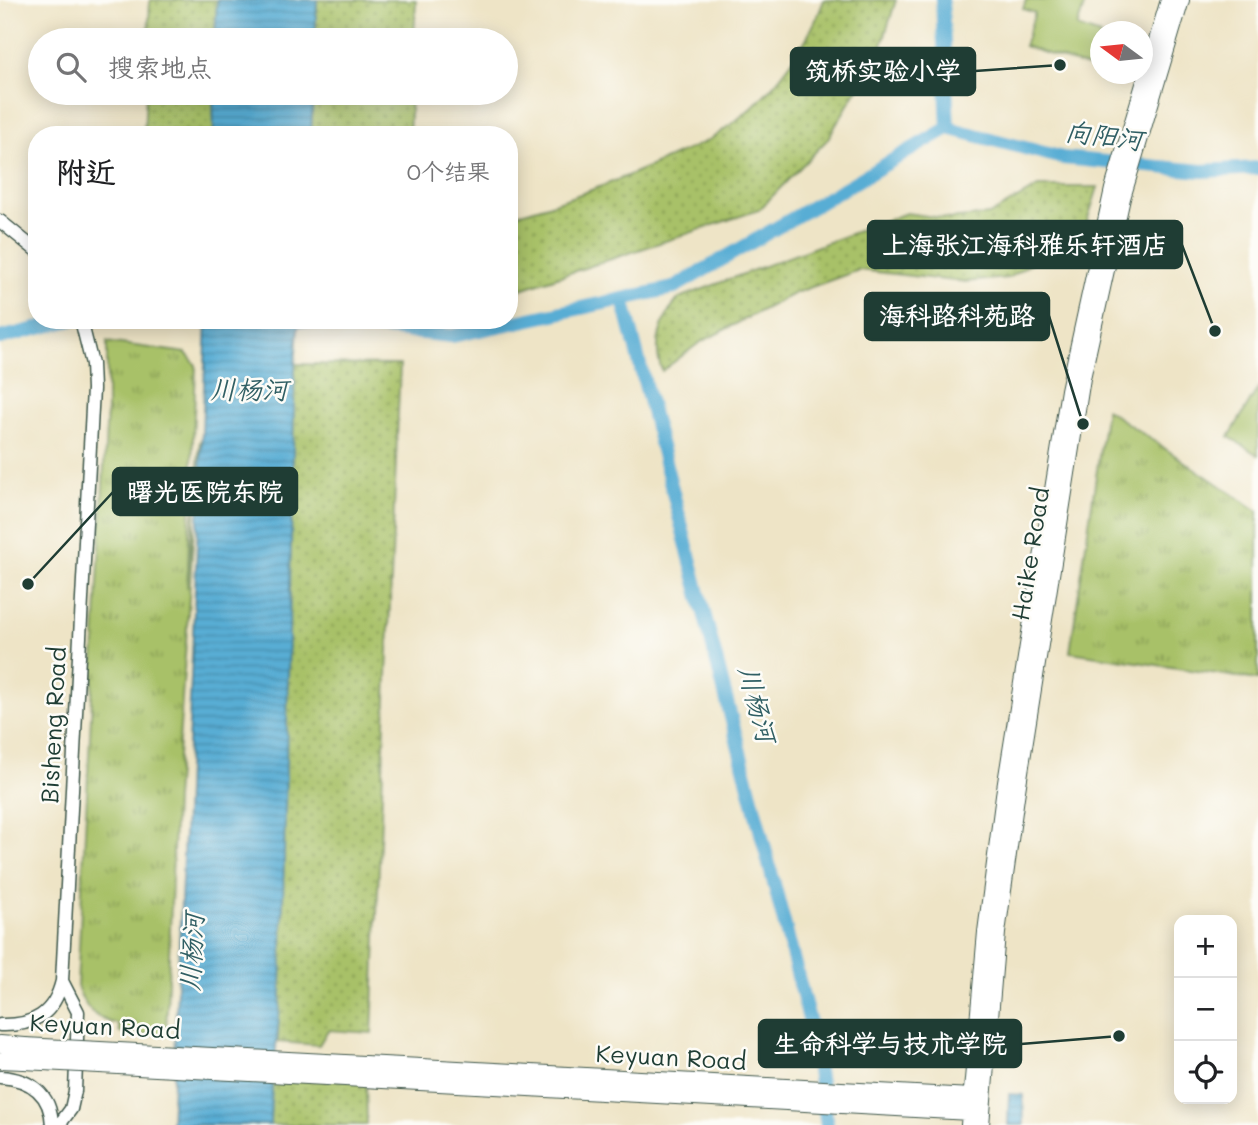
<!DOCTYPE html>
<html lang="zh">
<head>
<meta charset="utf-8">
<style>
  :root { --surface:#fff; --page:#f6f6f6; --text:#202124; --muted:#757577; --line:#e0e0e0 }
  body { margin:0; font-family:Mali,"LXGW WenKai TC",sans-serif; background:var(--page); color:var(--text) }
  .controls { position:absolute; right:21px; bottom:21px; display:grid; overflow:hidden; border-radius:14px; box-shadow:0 4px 18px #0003 }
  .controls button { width:63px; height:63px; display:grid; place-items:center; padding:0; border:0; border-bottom:2px solid var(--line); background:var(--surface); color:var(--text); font:35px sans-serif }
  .compass { position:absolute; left:1090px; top:21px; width:63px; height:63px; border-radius:50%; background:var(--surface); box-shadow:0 4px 18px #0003; rotate:285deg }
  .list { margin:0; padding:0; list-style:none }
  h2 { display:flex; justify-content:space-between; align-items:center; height:91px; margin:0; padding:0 28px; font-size:30px }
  h2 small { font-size:23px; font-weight:400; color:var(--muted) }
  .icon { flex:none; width:38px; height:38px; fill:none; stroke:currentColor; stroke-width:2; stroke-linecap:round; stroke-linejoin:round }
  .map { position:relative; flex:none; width:1258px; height:1125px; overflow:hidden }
  .search { position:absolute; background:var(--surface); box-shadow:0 4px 18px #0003; left:28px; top:28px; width:490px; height:77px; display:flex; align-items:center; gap:18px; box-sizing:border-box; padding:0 24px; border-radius:38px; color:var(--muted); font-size:26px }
  .panel { position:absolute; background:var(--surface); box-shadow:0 4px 18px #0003; left:28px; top:126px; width:490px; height:203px; border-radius:28px }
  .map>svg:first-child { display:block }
  .grass { fill:url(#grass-tufts); stroke:#647f4e; stroke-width:2 }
  .park { fill:url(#park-dots); stroke:#647f4e; stroke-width:2 }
  .garden { fill:#a8c167; stroke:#647f4e; stroke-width:2 }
  .water { fill:url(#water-rules); stroke:#3c7584; stroke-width:2 }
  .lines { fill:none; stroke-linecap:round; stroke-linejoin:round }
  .canal { stroke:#58add4; stroke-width:14 }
  .minor-casing { stroke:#3e564a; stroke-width:15 }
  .tertiary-casing { stroke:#3e564a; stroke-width:18 }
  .minor { stroke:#fff; stroke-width:12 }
  .tertiary { stroke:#fff; stroke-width:16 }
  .tertiary-bridge-casing { stroke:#3e564a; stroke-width:18; stroke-linecap:butt }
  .tertiary-bridge { stroke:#fff; stroke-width:16 }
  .labels { text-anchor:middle; stroke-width:5; stroke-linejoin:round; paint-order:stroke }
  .street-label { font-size:24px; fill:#1f3d34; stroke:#fdfcf7 }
  .water-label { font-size:26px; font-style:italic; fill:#305f64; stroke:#fdfcf7 }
  .leader { fill:none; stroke:#1f3d34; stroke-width:2.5 }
  .callout-dot { fill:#1f3d34; stroke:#fdfcf7; stroke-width:2.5 }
  .callout { fill:#1f3d34; stroke:#1f3d34; stroke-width:2.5 }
  .callout-label { font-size:26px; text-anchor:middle; font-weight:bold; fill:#fff }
</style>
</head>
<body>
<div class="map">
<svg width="1258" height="1125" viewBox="0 0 1258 1125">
  <defs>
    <pattern id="grass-tufts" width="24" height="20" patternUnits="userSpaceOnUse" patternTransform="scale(1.75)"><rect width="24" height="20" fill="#a8c167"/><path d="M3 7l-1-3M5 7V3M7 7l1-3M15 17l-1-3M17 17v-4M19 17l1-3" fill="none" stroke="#889e56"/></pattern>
    <pattern id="park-dots" width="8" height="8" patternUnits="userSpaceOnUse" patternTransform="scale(1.75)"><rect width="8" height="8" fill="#a8c167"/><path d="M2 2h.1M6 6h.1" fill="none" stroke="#889e56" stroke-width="1.8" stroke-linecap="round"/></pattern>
    <pattern id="water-rules" width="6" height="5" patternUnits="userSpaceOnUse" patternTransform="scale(1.75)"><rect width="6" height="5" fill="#58add4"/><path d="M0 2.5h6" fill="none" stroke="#488ead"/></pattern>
  </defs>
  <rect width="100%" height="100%" fill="#fdfcf7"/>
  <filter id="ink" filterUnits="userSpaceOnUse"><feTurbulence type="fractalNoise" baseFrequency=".0143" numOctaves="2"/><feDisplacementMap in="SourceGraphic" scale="14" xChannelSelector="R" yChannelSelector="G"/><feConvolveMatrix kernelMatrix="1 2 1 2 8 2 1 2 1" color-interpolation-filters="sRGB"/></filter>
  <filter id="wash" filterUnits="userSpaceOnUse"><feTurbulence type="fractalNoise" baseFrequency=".00686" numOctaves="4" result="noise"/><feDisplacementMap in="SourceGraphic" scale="28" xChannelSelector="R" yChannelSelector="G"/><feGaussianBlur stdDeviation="1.57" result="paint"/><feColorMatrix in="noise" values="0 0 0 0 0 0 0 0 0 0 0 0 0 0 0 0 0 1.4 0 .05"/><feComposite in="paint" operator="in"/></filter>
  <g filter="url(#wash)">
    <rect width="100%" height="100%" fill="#eee4c6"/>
    <path class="grass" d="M107 342 186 353 196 365 187 588 200 440 175 799 166 1035 120 1033 118 1024C94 1019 85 1009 77 986L107 409Z
      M1106 409 1258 511V680L1070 652Z"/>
    <path class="park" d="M150 0H217L215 40H148Z
      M317 0H416L414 40H315Z
      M824 0H896L880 51 827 140 759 210 509 293V216C565 202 618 181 671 157 685 150 702 145 715 136 764 104 804 55 824 0Z
      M146 93H213L214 135H144Z
      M313 93H411L409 135H311Z
      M1038 187H1098L1082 237 1054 248 1008 278 963 282 859 270 795 293 699 343 662 371C652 345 661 319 679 298L906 213 949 219 989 215Z
      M295 364 400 365 372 1033 328 1030 319 1045 278 1042Z
      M271 1074 366 1080 367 1125H269Z"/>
    <path class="garden" d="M1026 0H1086L1077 27 1100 35V46L1093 69 1024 46 1035 13 1023 9Z
      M1258 388V455L1229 437Z"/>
    <path class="water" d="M217 0H317L315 40H215Z
      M213 93H313L311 135H214Z
      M207 320H299L295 364 281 994C278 1038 271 1081 270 1125H171Z
      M1009 1094 1023 1095 1024 1125H1008Z"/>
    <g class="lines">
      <path class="canal" d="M948 128 1063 158 1202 171 1258 168
        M623 299 810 1023 827 1125
        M301 320 452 336 673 288 948 128 942 0
        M0 338 71 320"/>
    </g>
  </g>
  <g filter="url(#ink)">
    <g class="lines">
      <defs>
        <path id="minor" d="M0 221 37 251
          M0 1025C34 1026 54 1014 62 981L93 389 92 364 81 320
          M0 1077C31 1079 51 1094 52 1125
          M59 1125 71 1109 75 1091 78 1012 62 981"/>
        <path id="tertiary" d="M0 1044 25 1046
          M0 1060 24 1061
          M421 1067 971 1097 979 1103
          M420 1082 970 1112 979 1107
          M969 1125 986 932 1004 795 1069 390 1113 189 1169 0
          M981 1125 997 933 1016 797 1082 378 1122 198 1181 0"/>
      </defs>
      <use href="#minor" class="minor-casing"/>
      <use href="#tertiary" class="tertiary-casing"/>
      <use href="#minor" class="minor"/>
      <use href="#tertiary" class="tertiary"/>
      <defs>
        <path id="tertiary-bridge" d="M25 1046 421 1067
          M24 1061 420 1082"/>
      </defs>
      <use href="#tertiary-bridge" class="tertiary-bridge-casing"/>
      <use href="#tertiary-bridge" class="tertiary-bridge"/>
    </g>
  </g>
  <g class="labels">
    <g class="street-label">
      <text transform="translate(1031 554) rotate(-81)" y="8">Haike Road</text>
      <text transform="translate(54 725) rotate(-87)" y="8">Bisheng Road</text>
      <text transform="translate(105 1027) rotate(3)" y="8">Keyuan Road</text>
      <text transform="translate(671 1058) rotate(3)" y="8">Keyuan Road</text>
    </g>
    <g class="water-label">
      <text transform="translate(1104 136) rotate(7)" y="9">向阳河</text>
      <text x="249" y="399">川杨河</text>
      <text transform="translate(757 704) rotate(75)" y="9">川杨河</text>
      <text transform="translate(192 952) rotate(-87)" y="9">川杨河</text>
    </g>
  </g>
  <path class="leader" d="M1060 65L975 71M1215 331L1182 245M1083 424L1049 316M28 584L113 492M1119 1036L1021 1044"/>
  <g class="callout-dot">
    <circle cx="1060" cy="65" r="7"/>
    <circle cx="1215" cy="331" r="7"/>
    <circle cx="1083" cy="424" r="7"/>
    <circle cx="28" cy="584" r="7"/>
    <circle cx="1119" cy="1036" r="7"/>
  </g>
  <g class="callout">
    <rect x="791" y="48" width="184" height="47" rx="7"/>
    <rect x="868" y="221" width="314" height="47" rx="7"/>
    <rect x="865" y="293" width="184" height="47" rx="7"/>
    <rect x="113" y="468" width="184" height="47" rx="7"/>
    <rect x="759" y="1020" width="262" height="47" rx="7"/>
  </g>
  <g class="callout-label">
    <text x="883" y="80">筑桥实验小学</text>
    <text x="1025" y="254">上海张江海科雅乐轩酒店</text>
    <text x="957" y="325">海科路科苑路</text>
    <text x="205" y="501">曙光医院东院</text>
    <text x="890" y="1053">生命科学与技术学院</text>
  </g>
</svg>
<div class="controls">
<button>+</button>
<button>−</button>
<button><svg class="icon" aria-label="locate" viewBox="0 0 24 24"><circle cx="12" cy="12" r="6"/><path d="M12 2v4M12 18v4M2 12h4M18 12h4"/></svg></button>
</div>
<svg class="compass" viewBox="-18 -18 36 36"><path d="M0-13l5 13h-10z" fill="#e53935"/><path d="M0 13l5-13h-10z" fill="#757577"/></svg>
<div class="search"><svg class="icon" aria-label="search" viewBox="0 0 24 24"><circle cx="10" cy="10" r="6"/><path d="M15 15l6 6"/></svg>搜索地点</div>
<section class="panel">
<h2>附近<small>0个结果</small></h2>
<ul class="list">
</ul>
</section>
</div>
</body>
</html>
